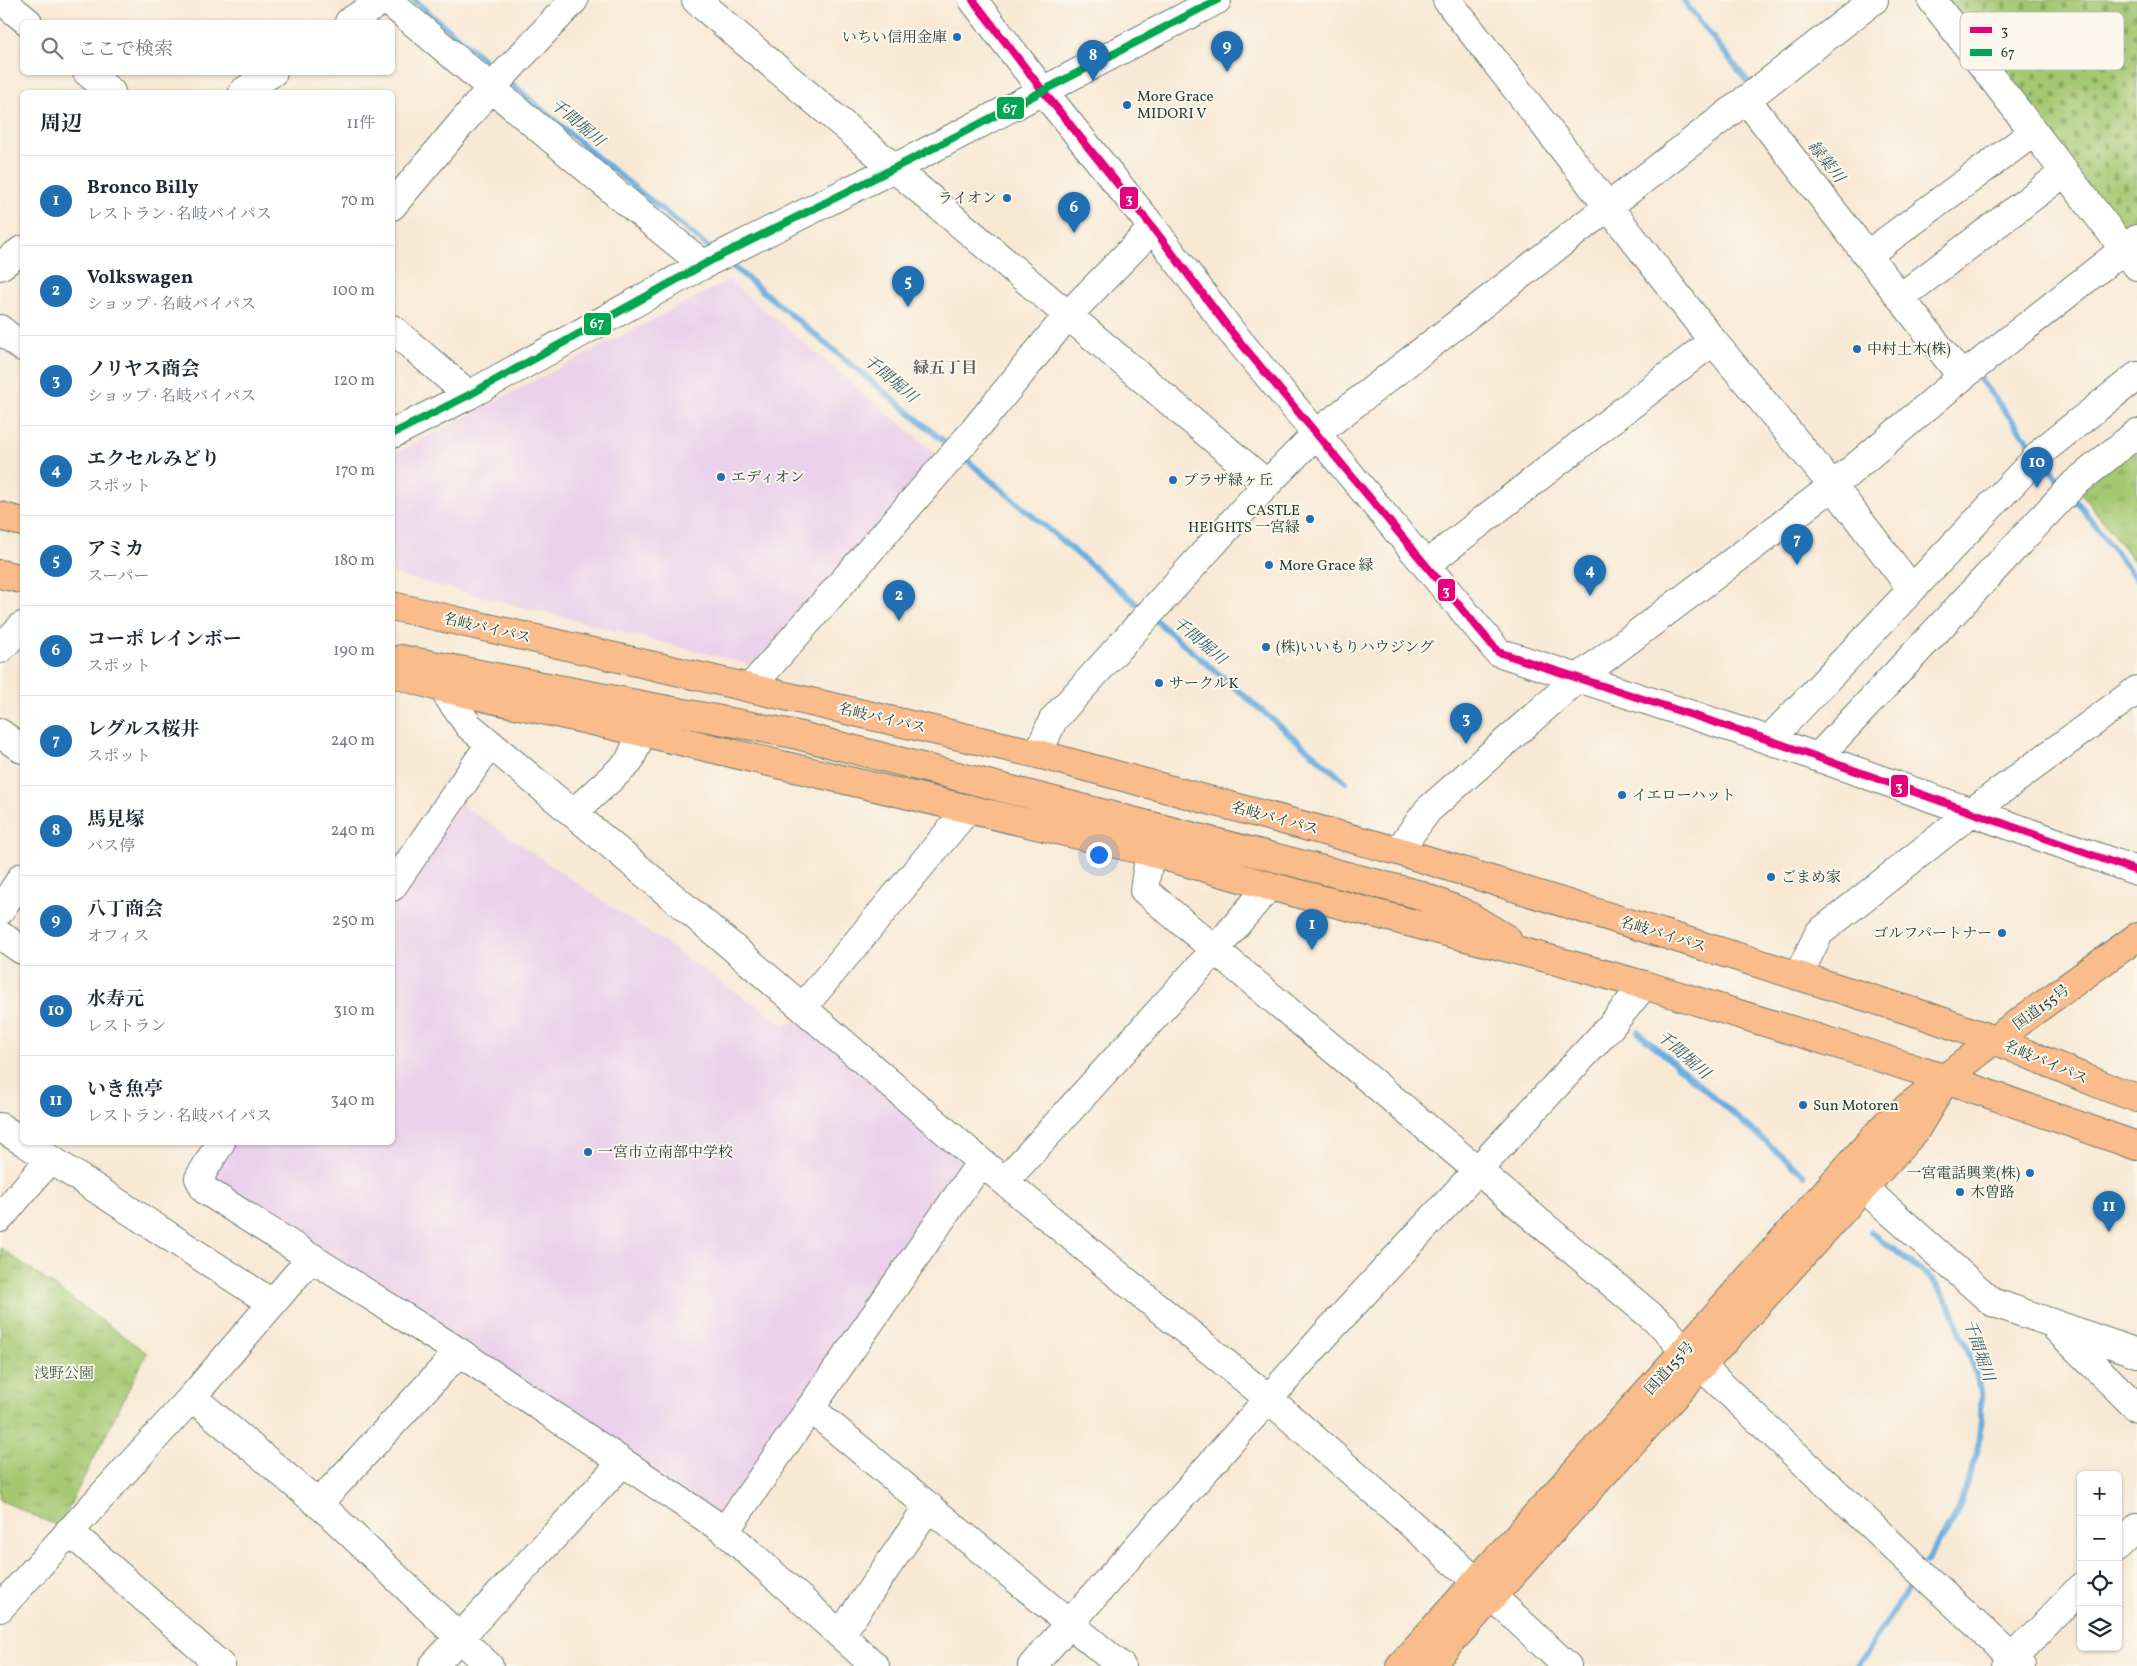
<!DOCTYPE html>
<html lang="ja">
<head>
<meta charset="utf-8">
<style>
  :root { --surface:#fff; --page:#f2f2f3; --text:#1f2937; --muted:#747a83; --line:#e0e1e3; --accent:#1f6fb2 }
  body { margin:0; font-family:Vollkorn,"Noto Serif JP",serif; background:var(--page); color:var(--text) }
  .controls { position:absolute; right:15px; bottom:15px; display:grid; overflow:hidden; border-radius:8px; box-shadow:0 1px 4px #0004 }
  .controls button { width:45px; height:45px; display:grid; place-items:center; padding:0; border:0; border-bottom:1px solid var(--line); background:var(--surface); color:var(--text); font:25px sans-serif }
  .you { position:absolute; left:1098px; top:854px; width:18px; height:18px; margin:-12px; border:4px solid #fff; border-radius:50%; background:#1a73e8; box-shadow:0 0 0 8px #1a73e833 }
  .badge { display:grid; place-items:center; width:32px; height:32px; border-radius:50%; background:var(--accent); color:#fff; font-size:16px; font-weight:700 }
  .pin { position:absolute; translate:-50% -41px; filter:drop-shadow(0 1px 2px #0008) }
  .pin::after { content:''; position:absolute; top:26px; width:18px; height:15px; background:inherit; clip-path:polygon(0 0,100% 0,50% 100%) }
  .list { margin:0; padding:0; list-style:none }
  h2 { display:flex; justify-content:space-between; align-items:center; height:65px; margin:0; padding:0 20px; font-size:21px }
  h2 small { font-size:16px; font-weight:400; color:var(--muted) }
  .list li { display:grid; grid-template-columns:32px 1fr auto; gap:15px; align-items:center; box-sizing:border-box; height:90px; padding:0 20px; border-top:1px solid var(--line) }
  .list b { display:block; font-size:19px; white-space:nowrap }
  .list p { margin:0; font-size:16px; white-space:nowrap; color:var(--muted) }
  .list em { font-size:16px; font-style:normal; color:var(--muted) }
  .icon { flex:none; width:28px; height:28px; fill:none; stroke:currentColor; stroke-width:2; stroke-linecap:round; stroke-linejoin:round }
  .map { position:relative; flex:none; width:2137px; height:1666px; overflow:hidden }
  .search { position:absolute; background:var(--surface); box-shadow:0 1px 4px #0004; left:20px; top:20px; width:375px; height:55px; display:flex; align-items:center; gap:12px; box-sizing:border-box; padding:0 18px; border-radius:8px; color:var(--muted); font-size:19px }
  .panel { position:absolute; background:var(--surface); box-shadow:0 1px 4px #0004; left:20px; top:90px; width:375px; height:1055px; border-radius:8px }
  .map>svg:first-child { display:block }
  .built { fill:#ebd1eb }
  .cemetery { fill:url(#cemetery-stones); stroke:#628252 }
  .park { fill:url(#park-tufts); stroke:#628252 }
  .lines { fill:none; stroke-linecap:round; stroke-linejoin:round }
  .stream { stroke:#6aaedf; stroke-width:6 }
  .minor-casing { stroke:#6b796c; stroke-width:30 }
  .highway-casing { stroke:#6b796c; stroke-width:30 }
  .minor { stroke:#fff; stroke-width:28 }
  .highway { stroke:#fabc8b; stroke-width:28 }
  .bus-1-casing { stroke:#fbf7ec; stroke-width:11 }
  .bus-2-casing { stroke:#fbf7ec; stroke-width:11 }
  .bus-1 { stroke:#e5007d; stroke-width:8 }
  .bus-2 { stroke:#00a651; stroke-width:8 }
  .poi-dot { fill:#1f6fb2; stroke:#fbf7ec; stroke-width:2 }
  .labels { text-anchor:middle; stroke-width:4; stroke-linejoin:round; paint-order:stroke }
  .poi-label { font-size:15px; fill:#1f3d34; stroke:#fbf7ec; text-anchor:start }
  .street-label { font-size:15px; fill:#1f3d34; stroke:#fbf7ec }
  .park-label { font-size:15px; fill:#406043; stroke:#fbf7ec }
  .water-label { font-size:16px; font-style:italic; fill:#365f67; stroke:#fbf7ec }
  .neighbourhood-label { font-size:16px; font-weight:bold; fill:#625b64; stroke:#fbf7ec }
  .key { fill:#fbf7ec; stroke:#b9bfb5; stroke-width:1 }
  .key-label { font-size:14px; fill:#1f3d34 }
  .line-badge { stroke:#fbf7ec; stroke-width:2 }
  .badge-label { font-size:14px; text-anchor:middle; font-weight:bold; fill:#fff }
</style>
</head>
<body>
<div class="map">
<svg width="2137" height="1666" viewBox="0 0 2137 1666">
  <defs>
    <pattern id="cemetery-stones" width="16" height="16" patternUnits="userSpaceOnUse" patternTransform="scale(1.25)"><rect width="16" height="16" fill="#a4c871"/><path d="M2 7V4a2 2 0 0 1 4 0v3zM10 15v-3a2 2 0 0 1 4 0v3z" fill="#85a45e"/></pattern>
    <pattern id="park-tufts" width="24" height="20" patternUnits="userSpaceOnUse" patternTransform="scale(1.25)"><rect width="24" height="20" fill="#a4c871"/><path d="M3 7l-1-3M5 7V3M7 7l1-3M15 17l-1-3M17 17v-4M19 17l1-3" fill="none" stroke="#85a45e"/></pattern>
  </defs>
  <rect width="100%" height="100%" fill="#fbf7ec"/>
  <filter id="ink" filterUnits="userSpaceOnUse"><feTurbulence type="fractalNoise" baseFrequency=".02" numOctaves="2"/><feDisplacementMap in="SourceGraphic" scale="10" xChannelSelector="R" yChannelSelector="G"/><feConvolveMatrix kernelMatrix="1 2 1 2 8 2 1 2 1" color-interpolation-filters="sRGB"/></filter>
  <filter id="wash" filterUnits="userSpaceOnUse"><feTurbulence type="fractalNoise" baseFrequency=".0096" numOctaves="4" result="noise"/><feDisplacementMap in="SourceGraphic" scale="20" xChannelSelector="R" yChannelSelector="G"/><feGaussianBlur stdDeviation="1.12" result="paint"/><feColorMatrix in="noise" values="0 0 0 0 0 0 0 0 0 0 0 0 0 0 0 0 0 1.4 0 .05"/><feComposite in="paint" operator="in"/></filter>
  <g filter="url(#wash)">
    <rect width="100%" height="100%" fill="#f8e9d5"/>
    <path class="built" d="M729 280 946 462 767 669 393 574 392 455Z
      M461 804 786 1026 800 1018 963 1162 723 1518 206 1179 230 1143 392 1142 393 904Z"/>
    <path class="cemetery" d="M1935 0H2137V260Z"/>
    <path class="park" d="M2137 433V565L2074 484Z
      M1 1248 147 1353 59 1527 0 1500Z"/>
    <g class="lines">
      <path class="stream" d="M414 0 498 72
        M1683 0 1748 82
        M507 80 596 156 713 251
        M725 260 952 448
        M1978 377 2034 448
        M962 456 1145 611
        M2049 467 2061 484
        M2074 498 2137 580
        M1154 619 1346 782
        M1638 1032 1804 1175
        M1870 1231 1932 1279 1949 1304 1970 1355 1981 1391V1420L1977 1453 1953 1522 1926 1562
        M1857 1666 1914 1580"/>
    </g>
  </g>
  <g filter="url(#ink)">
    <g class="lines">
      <defs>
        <path id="minor" d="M1 0 28 22
          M387 0 617 194 704 265
          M696 0 1267 484
          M973 0 1043 91 1153 228 1230 330 1498 652 1769 740 2137 871
          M1447 0 1713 341 1833 486 1911 588
          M1932 0 2137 266
          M349 22 383 0
          M87 72 111 92
          M243 92 273 72
          M1746 99 1962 377
          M392 206 492 87 574 0
          M1867 255 2034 132
          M0 266 22 250
          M1901 297 2065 172
          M0 329 22 347
          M392 329 469 395
          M392 434 469 395 710 261 918 156 1217 0
          M1427 564 1713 341
          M0 649 22 626
          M442 688 469 726 730 945 981 1162 1269 1399 1476 1581
          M750 688 967 439 1068 315 1153 228
          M0 733 22 749
          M1769 740 2046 448 2137 376
          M1038 754 1053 720 1267 484 1317 433 1874 0
          M1818 757 2074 484 2137 433
          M573 813 629 762 642 732
          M1398 851 1428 810 1577 679 1833 486 1962 377 2137 239
          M1150 852 1144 890 1664 1327 1684 1351
          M392 887 490 744
          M0 911 22 877
          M0 935 22 950
          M1798 976 1819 933 1973 811 2137 690
          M803 1007 968 809
          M0 1127 22 1141
          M24 1142 272 1303
          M221 1142 199 1178 205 1190 459 1352 725 1531 875 1666
          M1005 1181 1215 950 1269 886
          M1864 1188 1992 1302 2137 1353
          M0 1218 50 1159
          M2056 1328 2137 1408
          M1701 1366 2021 1666
          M192 1397 328 1512 489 1666
          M810 1408 1121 1666
          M318 1504 459 1352
          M69 1531 221 1666
          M725 1531 981 1162
          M2118 1547 2137 1528
          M1492 1596 1567 1666
          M0 1608 192 1397 312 1257
          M840 1635 929 1506
          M433 1666 622 1463
          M1032 1666 1325 1335 1610 1027 1644 985
          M2006 1666 2081 1587"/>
        <path id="highway" d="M0 516 22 522
          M0 574 22 579
          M392 606 1038 754 1398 851 1924 1015 1994 1040 2104 1086 2137 1098
          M401 659 793 734 1417 894 1464 913 1507 939
          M392 673 442 688 642 732 1150 852 1269 886 1535 955 1644 985 1869 1054 1946 1079 2137 1146
          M1400 1666 1684 1351 1887 1123 1994 1040 2137 937
          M1429 1666 1915 1131 1939 1091"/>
      </defs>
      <use href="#minor" class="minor-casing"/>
      <use href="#highway" class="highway-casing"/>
      <use href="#minor" class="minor"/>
      <use href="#highway" class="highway"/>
      <defs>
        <path id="bus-1" d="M973 0 1043 91 1153 228 1230 330 1498 652 1769 740 2137 871"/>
        <path id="bus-2" d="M392 434 469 395 710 261 918 156 1217 0"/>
      </defs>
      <use href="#bus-1" class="bus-1-casing"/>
      <use href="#bus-2" class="bus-2-casing"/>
      <use href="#bus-1" class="bus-1"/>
      <use href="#bus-2" class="bus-2"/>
    </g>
  </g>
  <g class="poi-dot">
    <circle cx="957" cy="37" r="5"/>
    <circle cx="1127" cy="105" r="5"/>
    <circle cx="1007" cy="198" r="5"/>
    <circle cx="1857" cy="349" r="5"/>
    <circle cx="721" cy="477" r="5"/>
    <circle cx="1173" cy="480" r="5"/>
    <circle cx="1310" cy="519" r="5"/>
    <circle cx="1269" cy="565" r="5"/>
    <circle cx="1266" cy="647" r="5"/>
    <circle cx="1159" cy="683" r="5"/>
    <circle cx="1622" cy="795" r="5"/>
    <circle cx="1771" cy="877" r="5"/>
    <circle cx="2002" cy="933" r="5"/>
    <circle cx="1803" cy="1105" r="5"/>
    <circle cx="588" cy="1152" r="5"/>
    <circle cx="2030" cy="1173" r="5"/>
    <circle cx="1960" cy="1192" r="5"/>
  </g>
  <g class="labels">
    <g class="poi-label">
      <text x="947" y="42" text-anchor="end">いちい信用金庫</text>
      <text x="1137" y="101">More Grace<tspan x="1137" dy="17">MIDORI V</tspan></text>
      <text x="997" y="203" text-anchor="end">ライオン</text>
      <text x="1867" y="354">中村土木(株)</text>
      <text x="731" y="482">エディオン</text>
      <text x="1183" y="485">プラザ緑ヶ丘</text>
      <text x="1300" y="515" text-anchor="end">CASTLE<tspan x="1300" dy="17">HEIGHTS 一宮緑</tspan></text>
      <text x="1279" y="570">More Grace 緑</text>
      <text x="1276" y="652">(株)いいもりハウジング</text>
      <text x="1169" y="688">サークルK</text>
      <text x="1632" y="800">イエローハット</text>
      <text x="1781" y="882">ごまめ家</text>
      <text x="1992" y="938" text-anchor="end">ゴルフパートナー</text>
      <text x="1813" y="1110">Sun Motoren</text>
      <text x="598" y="1157">一宮市立南部中学校</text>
      <text x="2020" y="1178" text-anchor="end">一宮電話興業(株)</text>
      <text x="1970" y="1197">木曽路</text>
    </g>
    <g class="street-label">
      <text transform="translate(487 628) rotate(13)" y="5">名岐バイパス</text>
      <text transform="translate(882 718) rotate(13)" y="5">名岐バイパス</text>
      <text transform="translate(1275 818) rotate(15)" y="5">名岐バイパス</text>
      <text transform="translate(1663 934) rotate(17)" y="5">名岐バイパス</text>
      <text transform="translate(2041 1007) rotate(-36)" y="5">国道155号</text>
      <text transform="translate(2046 1062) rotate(23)" y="5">名岐バイパス</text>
      <text transform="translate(1669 1368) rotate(-48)" y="5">国道155号</text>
    </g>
    <g class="park-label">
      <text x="64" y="1378">浅野公園</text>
    </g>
    <g class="water-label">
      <text transform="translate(578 122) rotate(40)" y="6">千間堀川</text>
      <text transform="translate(1827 161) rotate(52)" y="6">縁葉川</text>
      <text transform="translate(891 378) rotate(40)" y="6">千間堀川</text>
      <text transform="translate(1200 640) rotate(40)" y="6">千間堀川</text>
      <text transform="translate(1684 1054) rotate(41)" y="6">千間堀川</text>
      <text transform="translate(1980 1350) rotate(71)" y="6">千間堀川</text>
    </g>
    <g class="neighbourhood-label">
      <text x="945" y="373">緑五丁目</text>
    </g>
  </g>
  <rect x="1960" y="12" width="164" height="58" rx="8" class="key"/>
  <rect x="1970" y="27" width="22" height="6" fill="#e5007d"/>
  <rect x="1970" y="49" width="22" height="7" fill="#00a651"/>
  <g class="key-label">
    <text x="2001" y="35">3</text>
    <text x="2001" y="57">67</text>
  </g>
  <g class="line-badge">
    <rect x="996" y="96" width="29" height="24" rx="5" fill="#00a651"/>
    <rect x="1119" y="186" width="20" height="24" rx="5" fill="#e5007d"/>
    <rect x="583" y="312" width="29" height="24" rx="5" fill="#00a651"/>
    <rect x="1437" y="578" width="19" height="24" rx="5" fill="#e5007d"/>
    <rect x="1890" y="774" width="19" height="24" rx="5" fill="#e5007d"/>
  </g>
  <g class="badge-label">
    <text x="1010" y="113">67</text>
    <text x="1129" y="203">3</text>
    <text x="597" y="328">67</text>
    <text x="1446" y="595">3</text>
    <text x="1899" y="791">3</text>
  </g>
</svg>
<div class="controls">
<button>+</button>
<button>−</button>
<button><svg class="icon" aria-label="locate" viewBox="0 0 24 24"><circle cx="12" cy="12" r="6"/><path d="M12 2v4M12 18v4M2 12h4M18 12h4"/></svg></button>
<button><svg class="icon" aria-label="layers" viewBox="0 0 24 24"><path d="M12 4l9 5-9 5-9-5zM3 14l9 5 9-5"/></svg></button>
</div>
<div class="you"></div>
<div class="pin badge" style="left:1312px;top:950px">1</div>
<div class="pin badge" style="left:899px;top:621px">2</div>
<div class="pin badge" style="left:1466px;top:744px">3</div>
<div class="pin badge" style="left:1590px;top:596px">4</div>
<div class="pin badge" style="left:908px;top:307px">5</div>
<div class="pin badge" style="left:1074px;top:233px">6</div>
<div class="pin badge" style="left:1797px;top:565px">7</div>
<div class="pin badge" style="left:1093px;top:81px">8</div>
<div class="pin badge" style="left:1227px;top:72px">9</div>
<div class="pin badge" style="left:2037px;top:488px">10</div>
<div class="pin badge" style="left:2109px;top:1232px">11</div>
<div class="search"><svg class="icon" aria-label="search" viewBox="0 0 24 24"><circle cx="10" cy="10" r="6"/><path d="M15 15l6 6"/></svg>ここで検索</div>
<section class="panel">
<h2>周辺<small>11件</small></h2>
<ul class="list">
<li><span class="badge">1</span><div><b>Bronco Billy</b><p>レストラン · 名岐バイパス</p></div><em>70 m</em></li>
<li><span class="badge">2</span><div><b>Volkswagen</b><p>ショップ · 名岐バイパス</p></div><em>100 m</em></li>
<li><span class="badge">3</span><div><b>ノリヤス商会</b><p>ショップ · 名岐バイパス</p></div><em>120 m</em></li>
<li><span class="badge">4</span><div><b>エクセルみどり</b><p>スポット</p></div><em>170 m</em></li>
<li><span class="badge">5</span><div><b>アミカ</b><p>スーパー</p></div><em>180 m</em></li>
<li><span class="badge">6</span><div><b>コーポ レインボー</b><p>スポット</p></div><em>190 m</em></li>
<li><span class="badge">7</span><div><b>レグルス桜井</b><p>スポット</p></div><em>240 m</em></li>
<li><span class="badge">8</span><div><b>馬見塚</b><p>バス停</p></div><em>240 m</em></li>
<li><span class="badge">9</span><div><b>八丁商会</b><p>オフィス</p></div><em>250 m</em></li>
<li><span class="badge">10</span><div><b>水寿元</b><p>レストラン</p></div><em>310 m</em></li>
<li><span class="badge">11</span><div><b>いき魚亭</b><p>レストラン · 名岐バイパス</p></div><em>340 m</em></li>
</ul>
</section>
</div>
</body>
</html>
